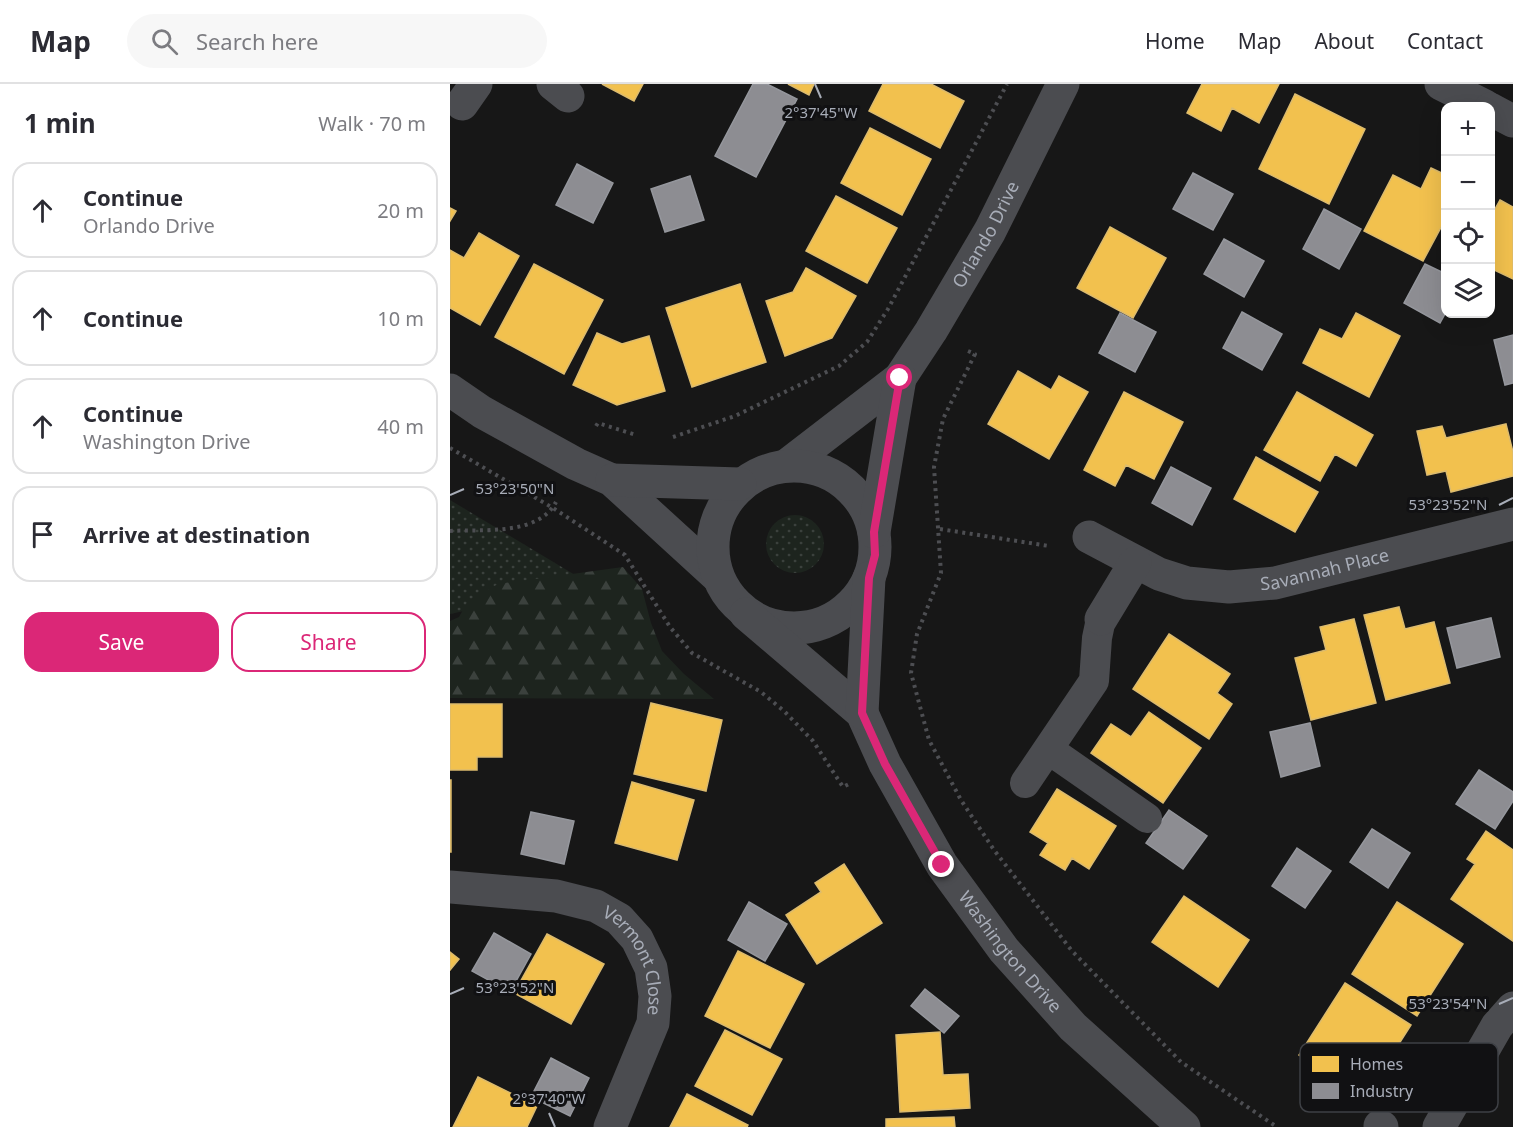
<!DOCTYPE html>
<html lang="en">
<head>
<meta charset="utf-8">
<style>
  :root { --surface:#fff; --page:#f7f7f7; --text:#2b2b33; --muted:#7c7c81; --line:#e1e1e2; --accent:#db2777 }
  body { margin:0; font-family:"Noto Sans",sans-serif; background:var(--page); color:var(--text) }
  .controls { position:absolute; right:18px; top:18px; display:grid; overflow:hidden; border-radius:12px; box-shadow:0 6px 24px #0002 }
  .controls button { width:54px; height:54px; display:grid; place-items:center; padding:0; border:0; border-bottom:2px solid var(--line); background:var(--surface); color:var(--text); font:30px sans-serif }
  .stop { position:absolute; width:18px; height:18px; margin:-14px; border:4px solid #db2777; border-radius:50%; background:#fff }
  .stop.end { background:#db2777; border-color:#fff; box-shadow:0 2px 6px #0008 }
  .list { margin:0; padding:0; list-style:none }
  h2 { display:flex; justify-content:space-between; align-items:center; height:78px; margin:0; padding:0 24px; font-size:26px }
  h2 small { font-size:20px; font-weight:400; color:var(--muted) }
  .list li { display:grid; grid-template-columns:39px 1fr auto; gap:18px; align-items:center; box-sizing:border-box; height:96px; margin:0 12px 12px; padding:0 12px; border:2px solid var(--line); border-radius:18px }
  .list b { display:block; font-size:22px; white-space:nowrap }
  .list p { margin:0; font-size:20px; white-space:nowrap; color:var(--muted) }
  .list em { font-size:20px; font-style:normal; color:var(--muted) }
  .actions { display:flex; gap:12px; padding:18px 24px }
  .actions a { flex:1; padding:14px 0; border:2px solid var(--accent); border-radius:18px; text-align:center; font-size:21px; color:var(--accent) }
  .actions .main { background:var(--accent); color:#fff }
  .icon { flex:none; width:33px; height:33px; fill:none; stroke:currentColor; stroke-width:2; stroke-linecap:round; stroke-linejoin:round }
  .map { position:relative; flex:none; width:1063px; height:1043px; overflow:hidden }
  header { display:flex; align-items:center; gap:36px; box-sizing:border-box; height:84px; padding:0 30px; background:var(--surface); border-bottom:2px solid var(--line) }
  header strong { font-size:28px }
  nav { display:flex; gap:33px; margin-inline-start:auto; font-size:21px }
  .search { width:420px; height:54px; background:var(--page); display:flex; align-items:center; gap:15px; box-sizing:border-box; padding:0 21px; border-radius:33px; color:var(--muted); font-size:22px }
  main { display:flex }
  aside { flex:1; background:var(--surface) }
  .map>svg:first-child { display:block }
  .green { fill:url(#green-dots) }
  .forest { fill:url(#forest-firs) }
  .homes { fill:#f2c14e; stroke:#dcbb6e; stroke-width:1.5 }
  .industry { fill:#8d8d92; stroke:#95979d; stroke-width:1.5 }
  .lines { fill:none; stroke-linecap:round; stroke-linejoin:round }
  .path { stroke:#4d4e52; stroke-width:4; stroke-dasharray:3 4.5; stroke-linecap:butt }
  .lane { stroke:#4b4c50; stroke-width:30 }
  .street { stroke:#4b4c50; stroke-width:33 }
  .route { stroke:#db2777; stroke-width:8 }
  .ticks { fill:none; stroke:#a8adb8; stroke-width:2 }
  .labels { text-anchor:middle; stroke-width:6; stroke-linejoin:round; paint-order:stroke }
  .street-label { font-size:18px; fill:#a8adb8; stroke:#111113 }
  .key { fill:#111113; stroke:#3e4045; stroke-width:1.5 }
  .key-label { font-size:16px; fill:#a8adb8 }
  .ticks-label { font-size:15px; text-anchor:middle; fill:#a8adb8; stroke:#111113; stroke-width:6; stroke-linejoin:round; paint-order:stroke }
</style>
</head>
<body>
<header>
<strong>Map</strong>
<div class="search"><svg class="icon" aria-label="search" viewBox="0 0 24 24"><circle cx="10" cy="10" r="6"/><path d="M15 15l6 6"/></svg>Search here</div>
<nav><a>Home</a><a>Map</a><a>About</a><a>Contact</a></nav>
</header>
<main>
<aside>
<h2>1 min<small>Walk · 70 m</small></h2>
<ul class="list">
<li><svg class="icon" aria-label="ahead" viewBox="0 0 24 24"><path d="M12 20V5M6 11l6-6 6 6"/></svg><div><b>Continue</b><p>Orlando Drive</p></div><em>20 m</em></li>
<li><svg class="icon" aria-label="ahead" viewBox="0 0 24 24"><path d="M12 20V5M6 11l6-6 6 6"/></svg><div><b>Continue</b></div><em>10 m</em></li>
<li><svg class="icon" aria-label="ahead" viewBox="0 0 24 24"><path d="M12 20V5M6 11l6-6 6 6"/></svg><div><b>Continue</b><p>Washington Drive</p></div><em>40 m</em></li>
<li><svg class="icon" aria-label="arrive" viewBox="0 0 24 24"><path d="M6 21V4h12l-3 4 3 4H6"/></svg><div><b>Arrive at destination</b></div></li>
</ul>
<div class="actions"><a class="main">Save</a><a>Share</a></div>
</aside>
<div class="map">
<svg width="1063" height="1043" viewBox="0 0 1063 1043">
  <defs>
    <pattern id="green-dots" width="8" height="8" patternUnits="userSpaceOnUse" patternTransform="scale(1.5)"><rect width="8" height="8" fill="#1d241e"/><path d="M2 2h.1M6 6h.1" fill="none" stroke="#3b413d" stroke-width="1.8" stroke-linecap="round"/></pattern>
    <pattern id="forest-firs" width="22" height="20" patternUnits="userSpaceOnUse" patternTransform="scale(1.5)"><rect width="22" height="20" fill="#1d241e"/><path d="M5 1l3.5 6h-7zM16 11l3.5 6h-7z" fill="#3b413d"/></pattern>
  </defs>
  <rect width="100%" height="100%" fill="#171717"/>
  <path class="green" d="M0 416 140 500 0 530Z
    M316 460a29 29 0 1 1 58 0a29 29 0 1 1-58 0Z"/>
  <path class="forest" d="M173 483 192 505 201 539 212 567 234 590 264 615 0 614V537L9 533 18 517 48 500Z"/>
  <path class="homes" d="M152 0H193L184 17Z
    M338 0H364L359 11Z
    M433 0H481L514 17 490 64 419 27Z
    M752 0H829L809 39 782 24 771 47 737 29Z
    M845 10 915 45 879 120 809 85Z
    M420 44 481 75 452 131 391 99Z
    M981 84 996 91V134L973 177 914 147 943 91 971 105Z
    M386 112 447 144 417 199 356 167Z
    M1050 116 1063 123V195L1040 184V134Z
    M0 124 6 127 0 137Z
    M660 143 716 174 683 234 627 204Z
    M29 149 69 172 30 241 0 224V166L14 174Z
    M84 180 153 216 114 290 45 253Z
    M356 184 406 212 382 254 335 272 316 217 343 208Z
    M290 200 316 278 242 303 216 224Z
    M906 229 950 252 919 313 853 279 870 245 892 255Z
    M147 249 172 260 199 252 215 307 167 321 123 301Z
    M568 287 601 306 609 292 638 308 599 375 538 340Z
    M674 308 733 338 704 395 676 381 665 402 634 386Z
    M847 308 923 351 906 382 885 370 870 397 814 366Z
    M1056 340 1063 368V392L1001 408 996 387 977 391 967 347 992 342 996 354Z
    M806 373 868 408 845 448 784 415Z
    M949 523 955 545 984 538 1000 599 936 616 914 531Z
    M904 535 926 619 861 636 845 574 876 566 870 543Z
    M719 550 780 590 767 609 782 620 759 655 683 605Z
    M201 619 272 636 256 707 184 690Z
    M0 620H52V673H27V686H0Z
    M699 628 751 664 713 719 641 669 661 640 681 653Z
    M0 696H1V768H0Z
    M182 698 244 716 227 776 165 759Z
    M607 705 666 742 639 785 622 774 615 786 590 771 598 759 580 748Z
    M1036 747 1063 766V857L1001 815 1025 780 1017 775Z
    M394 780 432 839 367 880 336 831 371 808 365 799Z
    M734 812 799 856 768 903 702 858Z
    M947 818 1013 860 967 932 902 890Z
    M97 850 154 880 121 940 64 909Z
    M288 867 354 900 320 964 255 932Z
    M0 868 9 875 0 886Z
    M895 899 961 941 915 1013 849 971Z
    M275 946 332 975 302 1031 245 1002Z
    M490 948 493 991 518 990 520 1024 450 1028 446 951Z
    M28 993 87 1022 77 1043H3Z
    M237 1010 298 1041 297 1043H220Z
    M504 1033 505 1043H436V1035Z"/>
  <path class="industry" d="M303 0H317L347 15 306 93 265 72Z
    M127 80 163 99 143 139 106 121Z
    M743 89 783 110 763 146 723 125Z
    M240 92 254 136 215 148 201 105Z
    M874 125 911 145 889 185 853 165Z
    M774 155 814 177 794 213 754 190Z
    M975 180 996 190V228L990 239 954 219Z
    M792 228 832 250 812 286 773 264Z
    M670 229 706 248 685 288 649 269Z
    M1063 251V299L1055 301 1044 256Z
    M721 383 761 404 742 441 702 419Z
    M1041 534 1050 573 1007 584 997 544Z
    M860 639 870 682 831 693 820 648Z
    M1029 686 1063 708V717L1045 745 1006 720Z
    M719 726 757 752 733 785 696 759Z
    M81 728 124 737 114 780 71 770Z
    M922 745 960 769 938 804 900 778Z
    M847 764 881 787 855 824 822 802Z
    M299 818 337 840 315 877 278 856Z
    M44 849 81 870 60 908 22 887Z
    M475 905 509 932 494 949 461 922Z
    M101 974 139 994 120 1032 81 1013Z"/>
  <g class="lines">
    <path class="path" d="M518 267 525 270 493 335 484 383 491 489 467 550 461 589 479 656 511 716 544 766 622 867 731 978 827 1043
      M146 342 148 339 186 351
      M223 353 285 332 389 282 417 258 438 225 557 0
      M0 364 103 424 175 471 220 543 242 569 311 608 334 627 363 657 393 703 399 700
      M490 445 599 462
      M0 447C33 445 88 452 106 418"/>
    <path class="lane" d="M598 665 697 734
      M575 699 644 597 647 554 651 535"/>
    <g class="street">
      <path d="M103 0 118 12"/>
      <path d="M991 0 1035 22"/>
      <path d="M12 20 26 0"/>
      <path d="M1040 25 1063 37"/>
      <path d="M0 306 32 328 126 380 162 396 266 491"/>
      <path id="s1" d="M337 381 450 294 481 247 540 147 613 0"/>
      <circle cx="344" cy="463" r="81"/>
      <path d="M162 396 290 400"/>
      <path d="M424 448 450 294"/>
      <path id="s2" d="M639 453 709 490 737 499 779 503 825 499 1063 440"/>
      <path id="s3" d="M296 530 412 629 435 680 492 781 554 866 623 943 734 1043"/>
      <path d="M651 535 685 479"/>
      <path d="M412 629 419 494"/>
      <path id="s4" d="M0 803 106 812 146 822 169 835 187 855 201 884 205 912 203 939 160 1043"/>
      <path d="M930 1042 932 1043"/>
      <path d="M989 1043 1047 942 1063 924"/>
    </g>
  </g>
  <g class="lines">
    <path class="route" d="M450 294 424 448 425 471 419 494 412 629 435 680 492 781"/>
  </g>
  <path class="ticks" d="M365 0 371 14M0 411 14 405M1049 421 1063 414M0 910 14 904M1049 920 1063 914M99 1029 105 1043"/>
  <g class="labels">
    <g class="street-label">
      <text dy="6" stroke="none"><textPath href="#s1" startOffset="310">Orlando Drive</textPath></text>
      <text dy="6" stroke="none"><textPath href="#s2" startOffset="248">Savannah Place</textPath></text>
      <text dy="6" stroke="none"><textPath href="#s3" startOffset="435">Washington Drive</textPath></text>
      <text dy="6" stroke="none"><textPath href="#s4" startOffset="219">Vermont Close</textPath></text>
    </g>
  </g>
  <rect x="850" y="959" width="198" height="69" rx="9" class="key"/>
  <rect x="862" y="972" width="27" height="16" fill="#f2c14e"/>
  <rect x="862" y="999" width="27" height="16" fill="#8d8d92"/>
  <g class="key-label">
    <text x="900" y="986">Homes</text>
    <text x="900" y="1013">Industry</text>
  </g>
  <g class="ticks-label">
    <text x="371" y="34">2°37'45"W</text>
    <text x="65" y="410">53°23'50"N</text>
    <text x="998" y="426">53°23'52"N</text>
    <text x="65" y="909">53°23'52"N</text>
    <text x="998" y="925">53°23'54"N</text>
    <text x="99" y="1020">2°37'40"W</text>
  </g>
</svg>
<div class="controls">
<button>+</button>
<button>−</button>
<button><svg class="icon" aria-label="locate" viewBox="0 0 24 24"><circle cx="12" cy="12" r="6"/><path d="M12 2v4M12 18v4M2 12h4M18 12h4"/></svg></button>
<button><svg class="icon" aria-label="layers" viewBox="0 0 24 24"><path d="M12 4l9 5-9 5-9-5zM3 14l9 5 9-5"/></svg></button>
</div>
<div class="stop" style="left:450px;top:294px"></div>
<div class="stop end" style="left:492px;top:781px"></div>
</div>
</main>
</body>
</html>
